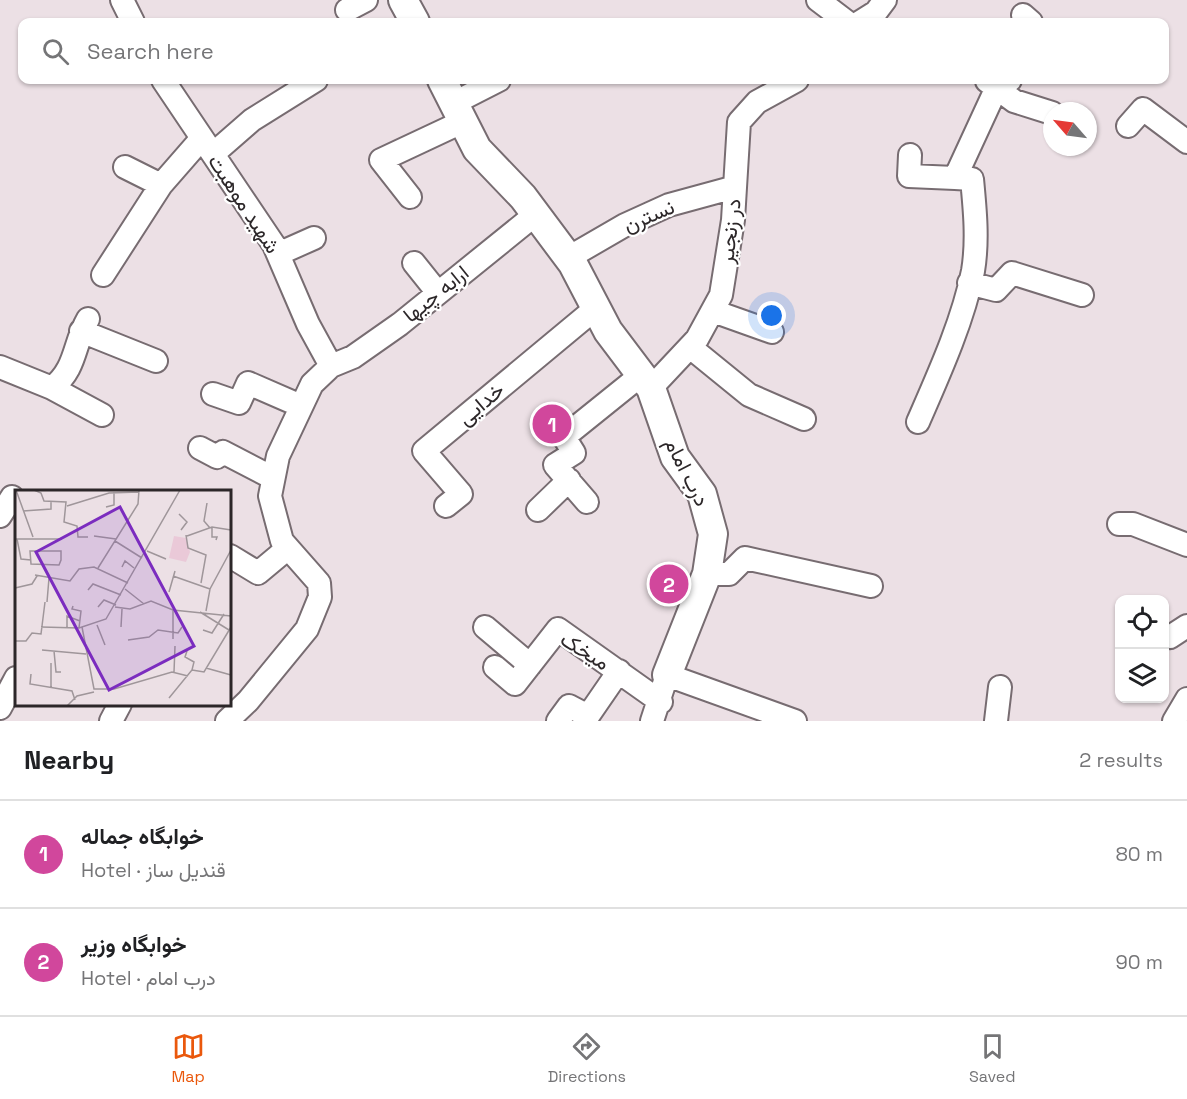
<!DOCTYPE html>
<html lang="en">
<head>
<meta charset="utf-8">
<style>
  :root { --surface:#fff; --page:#f2f2f2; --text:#202124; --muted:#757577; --line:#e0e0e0; --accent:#ea580c }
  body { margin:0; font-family:"Space Grotesk",Vazirmatn,sans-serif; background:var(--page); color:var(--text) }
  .controls { position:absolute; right:18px; bottom:18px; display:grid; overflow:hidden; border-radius:12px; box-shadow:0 2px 4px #0004 }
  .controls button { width:54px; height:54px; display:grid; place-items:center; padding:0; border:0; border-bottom:2px solid var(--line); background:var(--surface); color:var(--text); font:30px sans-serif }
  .compass { position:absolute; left:1043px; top:102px; width:54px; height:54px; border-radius:50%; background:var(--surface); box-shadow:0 2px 4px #0004; rotate:298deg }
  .you { position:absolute; left:772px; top:316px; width:21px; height:21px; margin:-15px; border:4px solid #fff; border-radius:50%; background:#1a73e8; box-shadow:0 0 0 9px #1a73e833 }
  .badge { display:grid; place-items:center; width:39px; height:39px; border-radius:50%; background:var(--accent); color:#fff; font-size:20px; font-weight:700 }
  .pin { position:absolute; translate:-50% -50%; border:3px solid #fff; box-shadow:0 2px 6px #0006 }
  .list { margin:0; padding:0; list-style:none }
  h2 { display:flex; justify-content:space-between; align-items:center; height:78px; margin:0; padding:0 24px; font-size:26px }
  h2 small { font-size:20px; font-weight:400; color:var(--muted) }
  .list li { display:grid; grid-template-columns:39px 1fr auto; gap:18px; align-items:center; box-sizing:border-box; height:108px; padding:0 24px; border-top:2px solid var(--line) }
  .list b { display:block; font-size:22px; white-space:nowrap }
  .list p { margin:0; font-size:20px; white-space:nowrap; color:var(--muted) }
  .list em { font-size:20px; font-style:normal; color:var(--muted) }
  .icon { flex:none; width:33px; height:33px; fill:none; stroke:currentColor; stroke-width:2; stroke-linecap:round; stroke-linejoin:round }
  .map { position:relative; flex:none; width:1187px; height:721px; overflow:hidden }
  .search { position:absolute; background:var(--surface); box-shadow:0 2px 4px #0004; left:18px; right:18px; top:18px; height:66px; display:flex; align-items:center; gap:15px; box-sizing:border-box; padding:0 21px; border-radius:12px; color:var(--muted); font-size:22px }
  .sheet { height:294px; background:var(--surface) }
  nav { display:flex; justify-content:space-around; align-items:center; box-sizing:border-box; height:84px; border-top:2px solid var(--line); background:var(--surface); font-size:16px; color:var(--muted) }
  nav a { display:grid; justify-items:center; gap:3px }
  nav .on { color:var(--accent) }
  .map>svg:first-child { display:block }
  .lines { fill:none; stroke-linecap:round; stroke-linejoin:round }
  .minor-casing { stroke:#776c71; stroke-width:26 }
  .tertiary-casing { stroke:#776c71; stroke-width:32 }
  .minor { stroke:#fff; stroke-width:22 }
  .tertiary { stroke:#fff; stroke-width:28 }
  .labels { text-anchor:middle; stroke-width:4.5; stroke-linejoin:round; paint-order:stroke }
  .street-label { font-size:21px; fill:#2c2729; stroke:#fff }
  .inset-road { fill:none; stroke:#9f969a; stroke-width:1.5 }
  .view { fill:#7b2cbf; fill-opacity:0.15; stroke:#7b2cbf; stroke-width:3 }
  .inset-edge { fill:none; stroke:#2c2729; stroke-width:3 }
</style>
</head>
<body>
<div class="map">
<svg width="1187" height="721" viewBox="0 0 1187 721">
  <rect width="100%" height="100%" fill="#ece0e5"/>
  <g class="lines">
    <defs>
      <path id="minor" d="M122 0 133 22
        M818 0 847 22
        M347 10 366 0
        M1023 15 1031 22
        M860 22 876 12 885 0
        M163 80 274 245 308 324 331 366
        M987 81 1014 101 1052 113
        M452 104 499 80
        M1128 126 1143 109 1187 142
        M213 154 252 120 316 80
        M910 155 909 176 955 178
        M125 167 161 185
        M410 197 381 160 462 122
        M278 254 314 238
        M568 258 625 225 669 205 735 187
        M414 263 438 293
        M103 275 161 185 202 138
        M969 283 996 290 1012 273 1082 295
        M713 311 772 332
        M81 331 156 361
        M690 347 749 395 804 419
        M0 367 52 388C77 368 73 345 88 319
        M52 388 102 415
        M651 388 697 339 721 295 733 220 739 122 757 102 797 80
        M213 394 239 403 248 383 301 406
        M918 422C939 374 963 321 973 271 978 241 975 210 972 179L955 178 997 87 1010 80
        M200 448 217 457 223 452 273 478
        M587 502 555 465 574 453 564 437 641 375
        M446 506 461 494 424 451 596 308
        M538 510 569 480
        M0 516 12 497
        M1119 524H1133L1187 545
        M230 556 258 573 288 548
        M707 574H729L745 558 871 586
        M485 627 530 665
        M1164 634 1170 637 1187 626
        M495 667 515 684 558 629 661 702
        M0 708 16 678
        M111 721 120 704
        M227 721 248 701 307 629 320 597 319 583 282 541 270 496 278 456 312 384 331 366 353 357 400 324 536 214
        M558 721 569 706 588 716 619 671
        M652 721 667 675 795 721
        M996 721 1000 687
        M1174 721 1187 699"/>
      <path id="tertiary" d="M403 0 415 22
        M442 80 477 149 523 197 573 264 608 331 651 388 675 457 702 494 713 534 707 574 667 675"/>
    </defs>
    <use href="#minor" class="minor-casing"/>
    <use href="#tertiary" class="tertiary-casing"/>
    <use href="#minor" class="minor"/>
    <use href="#tertiary" class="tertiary"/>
  </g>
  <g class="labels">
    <g class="street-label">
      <text transform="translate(244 204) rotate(57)" y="7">شهید موهبت</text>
      <text transform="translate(649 216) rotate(-23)" y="7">نسترن</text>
      <text transform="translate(730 231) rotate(-83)" y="7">در زنجیر</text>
      <text transform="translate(436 294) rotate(-39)" y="7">ارابه چیها</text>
      <text transform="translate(481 404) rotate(-40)" y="7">خدایی</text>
      <text transform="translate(687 472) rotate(63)" y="7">درب امام</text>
      <text transform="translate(585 651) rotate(32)" y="7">میخک</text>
    </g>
  </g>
  <g transform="translate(15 490)">
    <rect width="216" height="216" fill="#ece0e5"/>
    <path d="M159 46 171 48 175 62 171 72 154 68Z" fill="#eac9d8"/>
    <path class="inset-road" d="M1 0 18 47M19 0 26 3 29 11 51 12 49 32 62 36 63 47H73M192 13 189 31 195 38M52 16 94 3 124 2M91 17 99 15V2M8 21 36 19V11M164 24 172 32 166 40M197 37V47H202L201 50M171 45 173 58 191 65 186 93M79 46 101 49M172 46 197 37 216 40M0 49H47M2 49 6 69 16 70M100 51 127 68M15 61H46V70L44 75 16 74ZM132 61 151 69M107 77 110 71 119 78M83 78 123 14 124 0M20 85 55 91 64 79 79 77 113 93M158 86 195 99M0 98 17 94 22 86M110 99 129 114M73 100 78 94 106 105M154 102 160 81M32 112 34 88M58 116 57 119 66 121 64 138M83 117 89 110 101 115M100 117 115 119 136 111 158 120 216 126M191 121 195 99 216 60M185 122 214 140M82 135 90 155M26 137 64 138 91 129 165 0M67 137 79 199H99L157 182 173 186M106 137 107 119M52 138V126L65 131M188 140 197 143 209 124M158 149V120M113 150 134 147 143 140 163 143 167 137M0 151H11L17 143 26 144 30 112M27 160 71 164M39 161 41 182H46M191 178 216 185M177 180 189 182 216 137M159 182 160 156M16 184 15 194 57 201 60 210M36 198V173M154 208 177 180 179 172 170 167 172 161M52 216 62 206 79 202"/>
    <path class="view" d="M105 17 179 156 94 200 21 62Z"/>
    <rect width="216" height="216" class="inset-edge"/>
  </g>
</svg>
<div class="controls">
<button><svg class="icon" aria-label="locate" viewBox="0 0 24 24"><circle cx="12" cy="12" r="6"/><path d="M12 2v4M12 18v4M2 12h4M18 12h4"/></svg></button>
<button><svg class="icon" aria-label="layers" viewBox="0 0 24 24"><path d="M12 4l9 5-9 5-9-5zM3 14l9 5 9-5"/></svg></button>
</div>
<svg class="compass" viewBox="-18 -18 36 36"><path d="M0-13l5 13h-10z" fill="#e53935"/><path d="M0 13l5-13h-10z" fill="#757577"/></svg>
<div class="you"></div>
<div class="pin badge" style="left:552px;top:424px;background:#d1479c">1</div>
<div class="pin badge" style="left:669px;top:584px;background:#d1479c">2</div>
<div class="search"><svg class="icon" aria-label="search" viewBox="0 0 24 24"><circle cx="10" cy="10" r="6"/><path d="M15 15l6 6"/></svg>Search here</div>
</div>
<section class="sheet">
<h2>Nearby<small>2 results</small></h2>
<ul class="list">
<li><span class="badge" style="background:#d1479c">1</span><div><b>خوابگاه جماله</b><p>Hotel · قندیل ساز</p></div><em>80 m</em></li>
<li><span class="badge" style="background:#d1479c">2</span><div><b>خوابگاه وزیر</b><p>Hotel · درب امام</p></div><em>90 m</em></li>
</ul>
</section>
<nav>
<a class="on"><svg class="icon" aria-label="map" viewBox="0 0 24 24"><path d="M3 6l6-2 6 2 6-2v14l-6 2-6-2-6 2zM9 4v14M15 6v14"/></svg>Map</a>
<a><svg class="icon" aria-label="directions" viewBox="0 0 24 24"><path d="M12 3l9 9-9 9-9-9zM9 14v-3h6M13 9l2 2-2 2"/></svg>Directions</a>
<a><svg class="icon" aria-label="saved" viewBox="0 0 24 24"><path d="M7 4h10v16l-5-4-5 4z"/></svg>Saved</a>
</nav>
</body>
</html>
